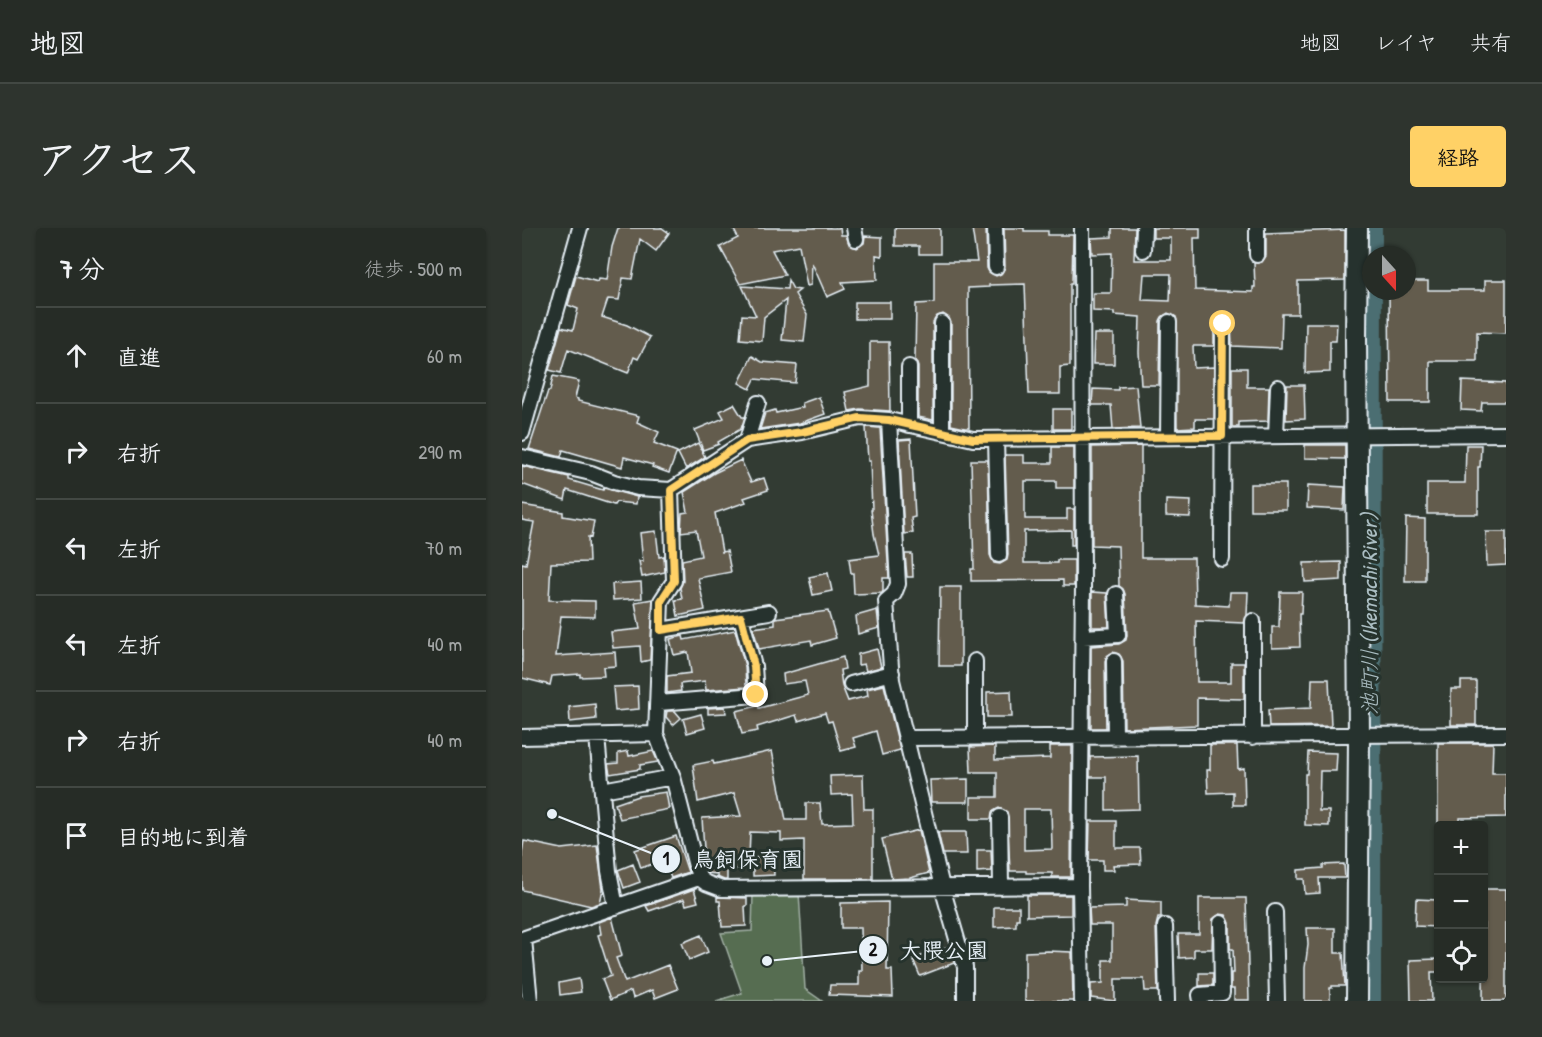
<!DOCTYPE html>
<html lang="ja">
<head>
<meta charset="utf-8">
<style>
  :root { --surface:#262c26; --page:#2e342e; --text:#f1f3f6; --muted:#a4a7a7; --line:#424843; --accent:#ffd166 }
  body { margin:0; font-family:"Patrick Hand","Klee One",sans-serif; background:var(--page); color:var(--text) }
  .controls { position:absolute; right:18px; bottom:18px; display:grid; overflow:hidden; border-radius:6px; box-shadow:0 2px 4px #0004 }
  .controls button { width:54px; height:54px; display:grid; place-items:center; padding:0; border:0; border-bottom:2px solid var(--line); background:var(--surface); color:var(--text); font:30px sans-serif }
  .compass { position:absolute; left:840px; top:18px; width:54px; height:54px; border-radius:50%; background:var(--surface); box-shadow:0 2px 4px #0004; rotate:159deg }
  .stop { position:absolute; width:18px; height:18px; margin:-14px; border:4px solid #ffd166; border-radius:50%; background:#fff }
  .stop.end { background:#ffd166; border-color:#fff; box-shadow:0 2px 6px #0008 }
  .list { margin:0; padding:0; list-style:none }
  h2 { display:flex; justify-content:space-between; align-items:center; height:78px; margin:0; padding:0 24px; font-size:26px }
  h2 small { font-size:20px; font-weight:400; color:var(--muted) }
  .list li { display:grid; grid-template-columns:39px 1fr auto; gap:18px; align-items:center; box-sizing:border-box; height:96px; padding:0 24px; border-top:2px solid var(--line) }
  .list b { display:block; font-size:22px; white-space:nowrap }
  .list em { font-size:20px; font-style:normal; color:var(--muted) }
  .icon { flex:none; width:33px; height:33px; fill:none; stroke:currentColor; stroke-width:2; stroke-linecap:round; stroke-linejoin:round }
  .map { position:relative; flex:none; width:984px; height:773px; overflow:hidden; border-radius:6px }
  header { display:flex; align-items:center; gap:36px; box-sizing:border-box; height:84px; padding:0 30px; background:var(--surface); border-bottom:2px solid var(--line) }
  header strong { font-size:28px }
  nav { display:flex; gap:33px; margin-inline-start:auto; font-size:21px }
  .intro { display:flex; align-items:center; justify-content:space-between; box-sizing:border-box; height:144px; padding:0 36px }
  h1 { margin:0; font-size:42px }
  .button { padding:15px 27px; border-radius:6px; background:var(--accent); color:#111; font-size:21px; font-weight:700 }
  main { display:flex; gap:36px; padding:0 36px }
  aside { flex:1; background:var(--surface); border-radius:6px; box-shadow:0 2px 4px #0004 }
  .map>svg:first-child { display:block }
  .green { fill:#576d51; stroke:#a0afa4; stroke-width:1.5 }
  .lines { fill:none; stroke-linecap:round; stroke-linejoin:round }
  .river { stroke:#4c6e72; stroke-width:24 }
  .building { fill:#645c4d; stroke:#e8f1f8; stroke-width:1.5; fill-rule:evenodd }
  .street-casing { stroke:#e8f1f8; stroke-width:18 }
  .secondary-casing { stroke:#e8f1f8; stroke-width:24 }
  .street { stroke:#26332d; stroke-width:14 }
  .secondary { stroke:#26332d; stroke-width:20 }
  .route { stroke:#ffd166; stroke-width:8 }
  .labels { text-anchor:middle; stroke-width:6; stroke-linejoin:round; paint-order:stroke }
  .water-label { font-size:22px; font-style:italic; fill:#aabdc2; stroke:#26332d }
  .leader { fill:none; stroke:#e8f1f8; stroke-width:2 }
  .callout-dot { fill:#e8f1f8; stroke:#26332d; stroke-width:2 }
  .mark-label { font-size:18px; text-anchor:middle; font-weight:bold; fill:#111 }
  .callout-label { font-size:22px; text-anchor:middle; font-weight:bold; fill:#e8f1f8; stroke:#26332d; stroke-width:6; stroke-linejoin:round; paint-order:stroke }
</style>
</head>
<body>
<header>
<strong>地図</strong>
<nav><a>地図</a><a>レイヤ</a><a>共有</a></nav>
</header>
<div class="intro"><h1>アクセス</h1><a class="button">経路</a></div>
<main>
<aside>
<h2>7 分<small>徒歩 · 500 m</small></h2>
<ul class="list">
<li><svg class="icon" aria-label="ahead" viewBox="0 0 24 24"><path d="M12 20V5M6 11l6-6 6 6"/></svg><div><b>直進</b></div><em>60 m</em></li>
<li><svg class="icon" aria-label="right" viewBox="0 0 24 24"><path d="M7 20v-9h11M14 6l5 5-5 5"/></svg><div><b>右折</b></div><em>290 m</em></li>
<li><svg class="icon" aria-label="left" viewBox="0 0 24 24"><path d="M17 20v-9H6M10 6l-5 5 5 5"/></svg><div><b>左折</b></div><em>70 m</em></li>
<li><svg class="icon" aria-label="left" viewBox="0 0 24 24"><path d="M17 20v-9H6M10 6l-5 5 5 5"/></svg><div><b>左折</b></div><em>40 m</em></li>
<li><svg class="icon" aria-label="right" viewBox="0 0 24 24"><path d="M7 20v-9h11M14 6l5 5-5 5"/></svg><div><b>右折</b></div><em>40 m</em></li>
<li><svg class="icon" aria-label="arrive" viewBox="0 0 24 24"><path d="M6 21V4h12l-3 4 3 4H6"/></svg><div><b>目的地に到着</b></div></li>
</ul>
</aside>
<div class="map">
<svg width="984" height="773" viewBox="0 0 984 773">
  <rect width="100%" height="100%" fill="#323b33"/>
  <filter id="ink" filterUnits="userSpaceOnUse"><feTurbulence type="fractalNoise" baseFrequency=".0167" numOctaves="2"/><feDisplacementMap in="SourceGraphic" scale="12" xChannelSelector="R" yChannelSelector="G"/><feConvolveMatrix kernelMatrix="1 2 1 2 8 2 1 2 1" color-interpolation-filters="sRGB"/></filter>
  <g filter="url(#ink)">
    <path class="green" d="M277 665 283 761 300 773H194L220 765 199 705 230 703 231 666Z"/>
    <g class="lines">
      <path class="river" d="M847 773 848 0"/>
    </g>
    <path class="building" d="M96 0H140L147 5 134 23 118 11 110 51 101 50 97 72 86 71 80 89 105 97 128 109 116 131 112 129 106 145 46 121 39 145 27 142 39 99 51 102 56 81 46 77 54 48 76 54 77 51 85 52 90 19Z
      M211 0H318L319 7H324L327 16 335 20 342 15 343 8 360 9V28L354 27 355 52 320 54 323 61 305 69 290 35 289 57 285 58 277 17 250 22 263 47 218 56 198 19 216 10Z
      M373 0H418V26H397V18H373Z
      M450 0H464L465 40 467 44 474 48 479 46 483 39 482 0H502V3H526V7H551L550 56H548V138L538 139V166H507L503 56 467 57V59L446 60 447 200H443L429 197V95L427 90 421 86 415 88 411 95V192L396 189V139L393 131 394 76 412 75V34H455Z
      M590 0H613L612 32H649V10H631V0H678V10H672L673 62 731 64V59H733L732 35 740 34 744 28V5L823 2V52L776 53V86H760L759 120 710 118 709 92 702 87 696 89 692 96V118H671L672 140 692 139V191H673V199L655 200 654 89 646 85 640 89 638 93 637 157H619L617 124 618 89 592 87V84L571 83V65H589L590 25 570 26 569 10 590 9ZM622 46H649L648 73 620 72Z
      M266 52 271 61 278 62 273 66 285 87 282 114 260 112 264 72 242 89 240 113 218 111 220 87 234 88 220 58 265 61Z
      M963 52H984V105L955 104V133H908V174H868L867 63H885V53H906V62H963Z
      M333 74H368V91H333Z
      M784 95H815L814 113H808V144L783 145Z
      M572 106H592V136H571Z
      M348 114H367L368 183 338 181 327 183 323 164 348 158Z
      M230 128 240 134 275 137 273 155 233 151 228 161 217 155Z
      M710 140H725V159H747L746 193 717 194V199H710Z
      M31 148 57 153 53 170 56 171V173L117 188 115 194 137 204 132 215 155 224 147 245 130 239 131 237 102 229 100 239 41 222 39 229 7 221 26 163H28Z
      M940 153 984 155V174H960L959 183 939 182Z
      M765 157H782L783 191 764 192Z
      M614 158 618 200 591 201 589 177H570L571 161 596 162V159Z
      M297 169 303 186 278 195 238 201 243 185 253 182 254 185 281 179 280 175Z
      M212 176 220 189H223L219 201 196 214 197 216 181 222 173 202 202 190 198 183Z
      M531 181H549V201H531Z
      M344 199 358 200 367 350H361V363L360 365 332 366 331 345H329L327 331 357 327 352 306 349 282H350L348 233H346Z
      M389 211 393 289 389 290 391 305 382 306 377 212Z
      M176 215 183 229 164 241 156 225Z
      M783 217H823V231L783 230Z
      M944 217H959L958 239H956V286H905V255H943Z
      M619 218V330H672L673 376 707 378 708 364H726L725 387 722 395 674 393 675 454H709V435H722V471L675 470V497L602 500 601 433 597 426 591 424 585 428 583 433 584 500H569V418L597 416 604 412 605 407 603 366 601 361 597 358 596 318 570 317V219Z
      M530 219H552V260H534V253H503V291H545V281H552V317H549V302L502 303V335H535V332H552V358H541V352L449 353V341H452L449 232H466L468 327 472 335 478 336 485 332 486 327 483 227H502V235H530Z
      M219 232 229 254 242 250 246 262 222 270 224 274 193 285 200 324 205 323 209 344 176 350 183 382 156 388 153 372 160 371 158 360 161 353 160 332 179 328 174 302 159 304 160 285 166 284 162 264 192 245Z
      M0 238 47 249V252L81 262 82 260 115 269 114 276 94 274 92 277 45 262 43 272 0 256Z
      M728 256H764V282H728Z
      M786 257 823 259 822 282 785 280Z
      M644 272 669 273 668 289 644 288Z
      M0 277 41 284V288L72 293 69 310 66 309 67 334 29 335 27 372 73 373V389L39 388 34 428 93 424 94 438 81 439 82 448 58 449V446L30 448 28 457 0 450V335L4 336 12 294 0 292Z
      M884 290 903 291V353H883Z
      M134 303 137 329 142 328 143 344 120 349 117 333H121L118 305Z
      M964 304H984V337L965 338Z
      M383 326H390L391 349H385Z
      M819 334V352L783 354 782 335Z
      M306 345 310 363 291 367 287 349Z
      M119 354 120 370 91 372 90 356Z
      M418 359H439V438H417Z
      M570 364 585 365 587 399H570Z
      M758 364H780L779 386H777L778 419 750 420V399H757Z
      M131 371 128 432 119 434 118 418 91 420 89 404 118 401 113 374Z
      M355 382 357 400 336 406 334 388Z
      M306 383 314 410 290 417 289 412 237 421 231 400 253 397V390Z
      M213 402 223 438 224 459 184 462 183 453 158 456 159 463 145 465V448L169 445 166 424 152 427 148 411 161 408 162 412Z
      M355 421 359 439 344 443 342 436 336 437V426Z
      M321 429 323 441 318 442 320 458 326 473 346 468 345 461 362 457 378 522 360 527 354 503 331 510 334 519 319 523 310 493 306 494 303 485 276 493 274 487 235 499 236 503 220 506 214 483 236 478 237 480 286 467 283 453 262 456 261 446Z
      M790 451H807L809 498 747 499 746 482 789 480Z
      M939 453H954V497H929V461H939Z
      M116 458 117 481 93 483 91 459Z
      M489 463 490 489H465V464Z
      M73 476 74 491 48 494 47 479Z
      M203 479 204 485 186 486V480Z
      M145 483H153L159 490 151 497 144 489Z
      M179 486 183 500 165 505 161 491Z
      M916 515H971L970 545H984V589L938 590V597H916Z
      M688 517H715L716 541 722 540 723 577H711V564L686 565 685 542H688Z
      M473 518V532L528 530V518H550L549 649H530V645H504V643H488L485 584 477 580 470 584 469 591H449V569H475V544H449L448 519ZM502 581H529L530 621 502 622Z
      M106 523 107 528 131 523 136 534 118 537V541L88 546 86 536 96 535V525Z
      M250 523 264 592H284V575H298L300 596 331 595 330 566 309 567 308 548 341 547 342 581H351V651H282V612L259 613V605L228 604 227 630 251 629 252 647 231 648V641H205V652H202L195 649V646L185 645 183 636 180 590 219 588 212 565 176 574 171 537 191 533 192 536Z
      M786 524 815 525 814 543H798L797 583H807V598L783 597V546H785Z
      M616 528 617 581 584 582V549H568V529Z
      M446 551V574H409L408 552Z
      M144 564 147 581 98 591 93 576 116 568Z
      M568 593H594V620H618L619 636 591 637 592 642H581V632H567Z
      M397 602 407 645 388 650 370 651 360 611Z
      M416 604H444L445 626H421Z
      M154 608 166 644 149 650 142 632 119 640 113 622Z
      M2 613 40 621 75 617 81 661 78 675 69 678 0 662V625Z
      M455 622H469L470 643 455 644Z
      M111 636 118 654 102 660 96 642Z
      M822 636 823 650H797L798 665 783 666 782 651H776V642L801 640V637Z
      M172 661 176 674 164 677 162 671 127 683 124 678Z
      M962 661H984V773H961Z
      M505 667H549V687L505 688Z
      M195 669 225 670V678H223L224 698 200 699 198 673H195Z
      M677 670H724L727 772H712V761H709V745H712L711 721H708V695L704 687 698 686 691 691 690 721H672V729L657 730 656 706H677Z
      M894 671 916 672V699L893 698Z
      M604 672 639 674V690H636L634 698 636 763H623L622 751H593V773L569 770V756L581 755V732H590V697H568L567 680 604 679Z
      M366 674 365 742H370L371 769 307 767 308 757H337V743H340L339 700H319V675Z
      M472 679H497V691H494V698L472 699Z
      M90 689 100 728 94 730 103 754 146 737 156 761 133 770 130 762 111 770 109 763 88 772 80 751 89 748 76 707 79 706 77 694Z
      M785 700H813V725H821L823 758H810V760H808V773H783V740L786 717Z
      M179 707 186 724 167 732 160 715Z
      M428 718 432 735 398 748 391 731Z
      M526 723 550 724 551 773H503V724Z
      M916 731V744H909L910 773H889L888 732Z
      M677 745H691V757L677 758Z
      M57 751 59 764 38 767 37 755Z"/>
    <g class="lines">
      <defs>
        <path id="street" d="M332 0 334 11
          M473 0 474 39
          M735 0V27
          M621 22 622 0
          M387 139V197
          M367 192 376 356 372 366 364 373 370 452 420 659 443 739V773
          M420 204V95
          M0 205 58 0
          M754 208 756 159
          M646 209 647 94
          M474 211 477 327
          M225 212 236 175
          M0 229 69 245 92 254 116 260 149 262 225 212 280 204 338 190 367 192 451 211 984 206
          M700 331 701 96
          M139 402 247 384
          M561 409 596 407 594 366
          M453 433V510
          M592 433 593 510
          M329 456 370 445
          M137 475 234 467 232 438 219 389
          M134 506 139 373 152 353 149 262
          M75 508 87 643 94 679
          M0 509 134 506 151 549 177 650 184 655 200 661 558 658
          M731 509V393
          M383 510 984 506
          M80 562 151 549
          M478 589 479 659
          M753 684 755 773
          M643 698 645 773
          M0 711 177 650
          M2 711 8 773
          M560 773 558 658 561 359 560 0
          M679 773 678 767 700 765 699 695"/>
        <path id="secondary" d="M835 773 837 508 834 111 835 0"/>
      </defs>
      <use href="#street" class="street-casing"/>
      <use href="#secondary" class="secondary-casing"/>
      <use href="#street" class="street"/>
      <use href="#secondary" class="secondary"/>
    </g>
  </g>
  <g class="lines" filter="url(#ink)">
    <path class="route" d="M234 467 232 438 219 389 139 402V373L152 353 149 262 225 212 280 204 338 190 367 192 451 211 700 208 701 96"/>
  </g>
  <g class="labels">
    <g class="water-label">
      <text transform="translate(847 386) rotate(-90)" y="8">池町川 (Ikemachi River)</text>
    </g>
  </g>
  <path class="leader" d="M30 586L144 631M245 733L351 722"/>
  <g class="callout-dot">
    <circle cx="30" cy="586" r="6"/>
    <circle cx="245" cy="733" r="6"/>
    <circle cx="144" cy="631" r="15"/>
    <circle cx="351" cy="722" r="15"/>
  </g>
  <g class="mark-label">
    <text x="144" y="637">1</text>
    <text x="351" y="728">2</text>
  </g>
  <g class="callout-label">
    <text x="226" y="639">鳥飼保育園</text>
    <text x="422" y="730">大隈公園</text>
  </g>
</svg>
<div class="controls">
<button>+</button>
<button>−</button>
<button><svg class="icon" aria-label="locate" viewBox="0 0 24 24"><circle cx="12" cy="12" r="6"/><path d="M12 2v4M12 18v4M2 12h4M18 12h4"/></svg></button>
</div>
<svg class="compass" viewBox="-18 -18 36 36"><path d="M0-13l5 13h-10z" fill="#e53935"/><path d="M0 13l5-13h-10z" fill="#a4a7a7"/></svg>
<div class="stop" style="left:701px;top:96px"></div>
<div class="stop end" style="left:234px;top:467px"></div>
</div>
</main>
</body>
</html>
